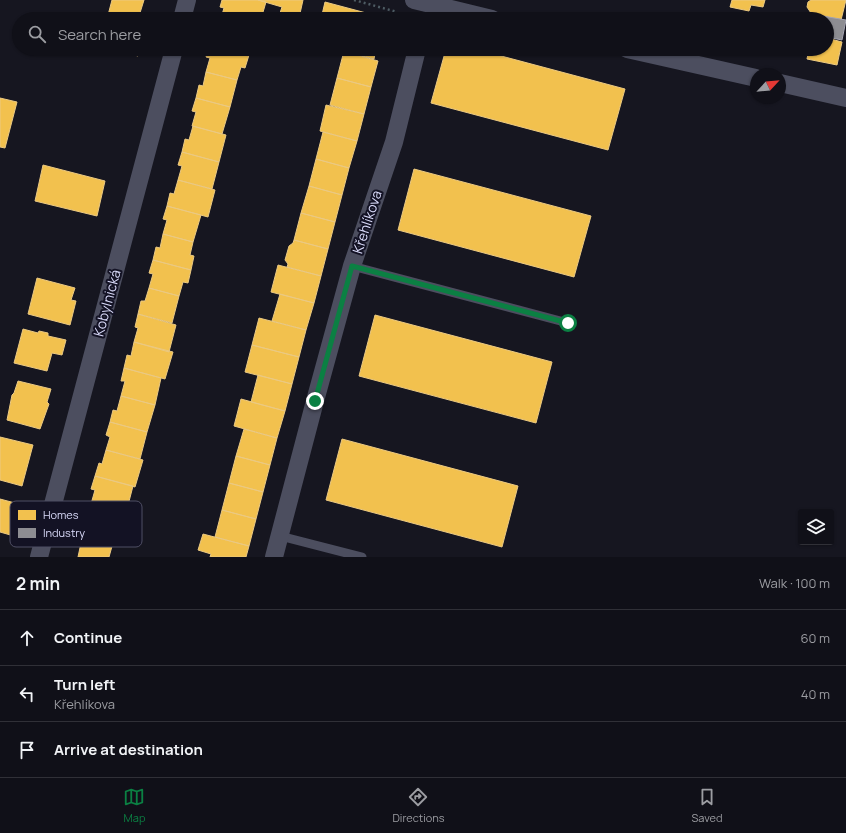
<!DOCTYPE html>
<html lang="en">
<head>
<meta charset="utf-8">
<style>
  :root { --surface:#101018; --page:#191921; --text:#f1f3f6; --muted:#9c9da2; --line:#303037; --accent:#0b8043 }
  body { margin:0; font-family:Manrope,sans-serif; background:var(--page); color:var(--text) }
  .controls { position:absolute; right:12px; bottom:12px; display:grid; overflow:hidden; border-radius:4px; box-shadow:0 1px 3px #0004 }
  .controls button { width:36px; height:36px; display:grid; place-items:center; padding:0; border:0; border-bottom:1px solid var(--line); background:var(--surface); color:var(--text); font:20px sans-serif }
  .compass { position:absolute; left:750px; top:68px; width:36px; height:36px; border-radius:50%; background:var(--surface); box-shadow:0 1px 3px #0004; rotate:64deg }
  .stop { position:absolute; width:12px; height:12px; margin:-9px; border:3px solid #0b8043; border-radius:50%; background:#fff }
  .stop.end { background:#0b8043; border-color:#fff; box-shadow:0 1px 4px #0008 }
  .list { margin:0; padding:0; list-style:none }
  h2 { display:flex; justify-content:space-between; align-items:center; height:52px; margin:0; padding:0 16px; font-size:17px }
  h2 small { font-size:13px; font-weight:400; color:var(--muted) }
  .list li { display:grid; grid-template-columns:26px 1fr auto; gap:12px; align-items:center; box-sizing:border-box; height:56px; padding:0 16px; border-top:1px solid var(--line) }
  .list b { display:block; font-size:15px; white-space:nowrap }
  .list p { margin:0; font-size:13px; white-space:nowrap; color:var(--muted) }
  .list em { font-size:13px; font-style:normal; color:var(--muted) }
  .icon { flex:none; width:22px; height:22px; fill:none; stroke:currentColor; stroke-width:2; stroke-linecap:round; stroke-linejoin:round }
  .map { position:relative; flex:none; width:846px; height:557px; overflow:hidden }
  .search { position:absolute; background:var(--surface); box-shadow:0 1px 3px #0004; left:12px; right:12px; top:12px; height:44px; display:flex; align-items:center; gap:10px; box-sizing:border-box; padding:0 14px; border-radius:22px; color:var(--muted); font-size:15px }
  .sheet { height:220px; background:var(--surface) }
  nav { display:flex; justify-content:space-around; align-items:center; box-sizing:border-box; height:56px; border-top:1px solid var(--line); background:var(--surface); font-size:11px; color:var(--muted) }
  nav a { display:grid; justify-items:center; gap:2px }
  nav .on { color:var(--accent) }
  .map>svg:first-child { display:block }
  .homes { fill:#f2c14e; stroke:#ebc982 }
  .industry { fill:#8d8d92; stroke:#a4a4b1 }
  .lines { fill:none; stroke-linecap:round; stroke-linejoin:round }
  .path { stroke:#4e5c64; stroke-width:2.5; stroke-dasharray:2 3; stroke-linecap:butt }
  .lane { stroke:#4c4e5f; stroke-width:9 }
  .street { stroke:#4c4e5f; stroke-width:18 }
  .route { stroke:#0b8043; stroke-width:5 }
  .labels { text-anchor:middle; stroke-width:4; stroke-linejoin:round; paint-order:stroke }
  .street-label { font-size:14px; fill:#dadbfa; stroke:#131224 }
  .key { fill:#131224; stroke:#4f4e64; stroke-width:1 }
  .key-label { font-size:11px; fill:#dadbfa }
</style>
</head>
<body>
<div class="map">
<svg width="846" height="557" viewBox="0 0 846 557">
  <rect width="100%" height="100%" fill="#161620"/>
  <path class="homes" d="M112 0H144L139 16H136L135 19H107Z
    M222 0H258L266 2 261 19H224L221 18 224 8 220 7Z
    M258 0H303L299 18 280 13 282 7Z
    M732 0H765L763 7 751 5 749 11 730 7Z
    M811 0H846L841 20 811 13 807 7 808 2Z
    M325 2 385 18 384 19H321Z
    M827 38 842 42 837 65 807 59 809 49H827Z
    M110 49H140L138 56 120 51 114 52Z
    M209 49H228L249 55 245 68 241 67 237 80 206 72 210 58 206 57Z
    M228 49H254L252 55Z
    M335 49H376L374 59Z
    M446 49H475L625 89 608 150 431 103Z
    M344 51 378 61 371 87 337 78Z
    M206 72 237 80 230 107 196 98 199 85 203 86Z
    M337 78 371 87 364 114 330 105Z
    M0 98 17 102 5 148 0 147Z
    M196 98 230 107 222 134 192 126 196 112 192 111Z
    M326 105 364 114 357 141 320 131Z
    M193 126 226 135 219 162 182 152 185 139 189 140Z
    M323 132 357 141 349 168 316 159Z
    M182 152 219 162 212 189 178 180 182 166 178 165Z
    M316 159 349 168 342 195 309 186Z
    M43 165 105 181 97 216 35 201Z
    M414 169 591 216 574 277 398 230Z
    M178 180 215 190 208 217 167 206 170 193 174 194Z
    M309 186 342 195 335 222 301 213Z
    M167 206 201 215 193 242 163 234 167 220 163 219Z
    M301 213 335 222 328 249 294 240Z
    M163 234 193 242 190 255 194 256 191 270 153 260 156 247 160 248Z
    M294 240 328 249 321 276 287 267 288 264 285 260 289 246 293 243Z
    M153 260 191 270 188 283 183 282 179 296 149 288 153 274 149 273Z
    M278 265 321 276 314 303 271 292Z
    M37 278 75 288 71 300 76 301 70 325 28 314Z
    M149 288 179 296 172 323 138 314 141 301H145Z
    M280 294 314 303 306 330 272 321Z
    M138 314 176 325 169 352 134 342 138 328 135 327Z
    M375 315 552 362 536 423 359 376Z
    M259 318 306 330 299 357 252 345Z
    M23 329 38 333 39 331 48 333V336L66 340 62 355 52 353 47 371 14 363Z
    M134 342 173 352 165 379 124 368 127 355 131 356Z
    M252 345 299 357 292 384 245 372Z
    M124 368 161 378 155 405 121 396 125 381H121Z
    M258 375 292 384 285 411 251 402Z
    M18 381 51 389 47 402 49 404 40 429 7 420 12 395 14 393Z
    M121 396 155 405 147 432 110 422 113 410 117 411Z
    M241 399 285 411 277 438 234 426Z
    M110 422 147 432 140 459 106 450 110 437 106 435Z
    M244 429 277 438 270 465 236 456Z
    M0 437 33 445 22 486 0 480Z
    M342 439 518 486 502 547 326 500Z
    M106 450 143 460 135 487 95 476 99 463 102 464Z
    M236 456 270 465 263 492 229 483Z
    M95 476 133 486 126 513 91 504 95 490 91 489Z
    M229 483 263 492 256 519 222 510Z
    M0 499 30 507 21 538 0 532Z
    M222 510 256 519 249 546 215 537Z
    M80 530 114 539 109 557H78L81 543 78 542Z
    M203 534 249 546 246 557H210L211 554 198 550Z"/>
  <path class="industry" d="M817 15 846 20 842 40 827 37V19H816Z"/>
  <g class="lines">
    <path class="path" d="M354 0 397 12"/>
    <path class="lane" d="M352 266 568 323
      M280 536 362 557"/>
    <path class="street" d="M414 0 492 19
      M182 19 187 0
      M627 49 756 78
      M780 83 846 98
      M39 557 174 49
      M274 557 315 401 352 266 394 142 417 49"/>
  </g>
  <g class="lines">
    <path class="route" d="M315 401 352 266 568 323"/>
  </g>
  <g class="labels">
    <g class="street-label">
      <text transform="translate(367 222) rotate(-72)" y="5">Křehlíkova</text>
      <text transform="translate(107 303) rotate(-75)" y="5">Kobylnická</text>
    </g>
  </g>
  <rect x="10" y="501" width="132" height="46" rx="6" class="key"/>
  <rect x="18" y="510" width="18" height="10" fill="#f2c14e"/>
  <rect x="18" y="528" width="18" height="10" fill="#8d8d92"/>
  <g class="key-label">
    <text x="43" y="519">Homes</text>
    <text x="43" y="537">Industry</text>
  </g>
</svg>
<div class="controls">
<button><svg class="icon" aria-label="layers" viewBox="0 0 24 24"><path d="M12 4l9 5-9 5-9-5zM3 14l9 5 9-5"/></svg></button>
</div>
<svg class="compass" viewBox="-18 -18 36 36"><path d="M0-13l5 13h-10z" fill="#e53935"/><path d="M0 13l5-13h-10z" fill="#9c9da2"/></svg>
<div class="stop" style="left:568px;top:323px"></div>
<div class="stop end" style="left:315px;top:401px"></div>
<div class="search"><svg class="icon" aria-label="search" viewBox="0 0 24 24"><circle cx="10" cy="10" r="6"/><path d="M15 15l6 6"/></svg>Search here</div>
</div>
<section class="sheet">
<h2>2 min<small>Walk · 100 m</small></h2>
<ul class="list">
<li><svg class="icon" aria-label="ahead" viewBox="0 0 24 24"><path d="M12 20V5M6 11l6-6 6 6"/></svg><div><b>Continue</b></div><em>60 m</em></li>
<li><svg class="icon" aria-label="left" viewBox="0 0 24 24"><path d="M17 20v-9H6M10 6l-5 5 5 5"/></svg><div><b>Turn left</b><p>Křehlíkova</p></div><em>40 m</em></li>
<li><svg class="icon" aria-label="arrive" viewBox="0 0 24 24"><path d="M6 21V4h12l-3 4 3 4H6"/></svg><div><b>Arrive at destination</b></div></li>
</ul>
</section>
<nav>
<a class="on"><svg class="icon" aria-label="map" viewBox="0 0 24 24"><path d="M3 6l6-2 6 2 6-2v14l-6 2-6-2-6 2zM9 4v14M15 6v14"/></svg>Map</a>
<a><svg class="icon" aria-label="directions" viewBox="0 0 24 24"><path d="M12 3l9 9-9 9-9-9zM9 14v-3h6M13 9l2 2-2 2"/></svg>Directions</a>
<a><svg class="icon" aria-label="saved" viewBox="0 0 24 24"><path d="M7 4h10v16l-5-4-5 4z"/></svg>Saved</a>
</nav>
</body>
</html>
